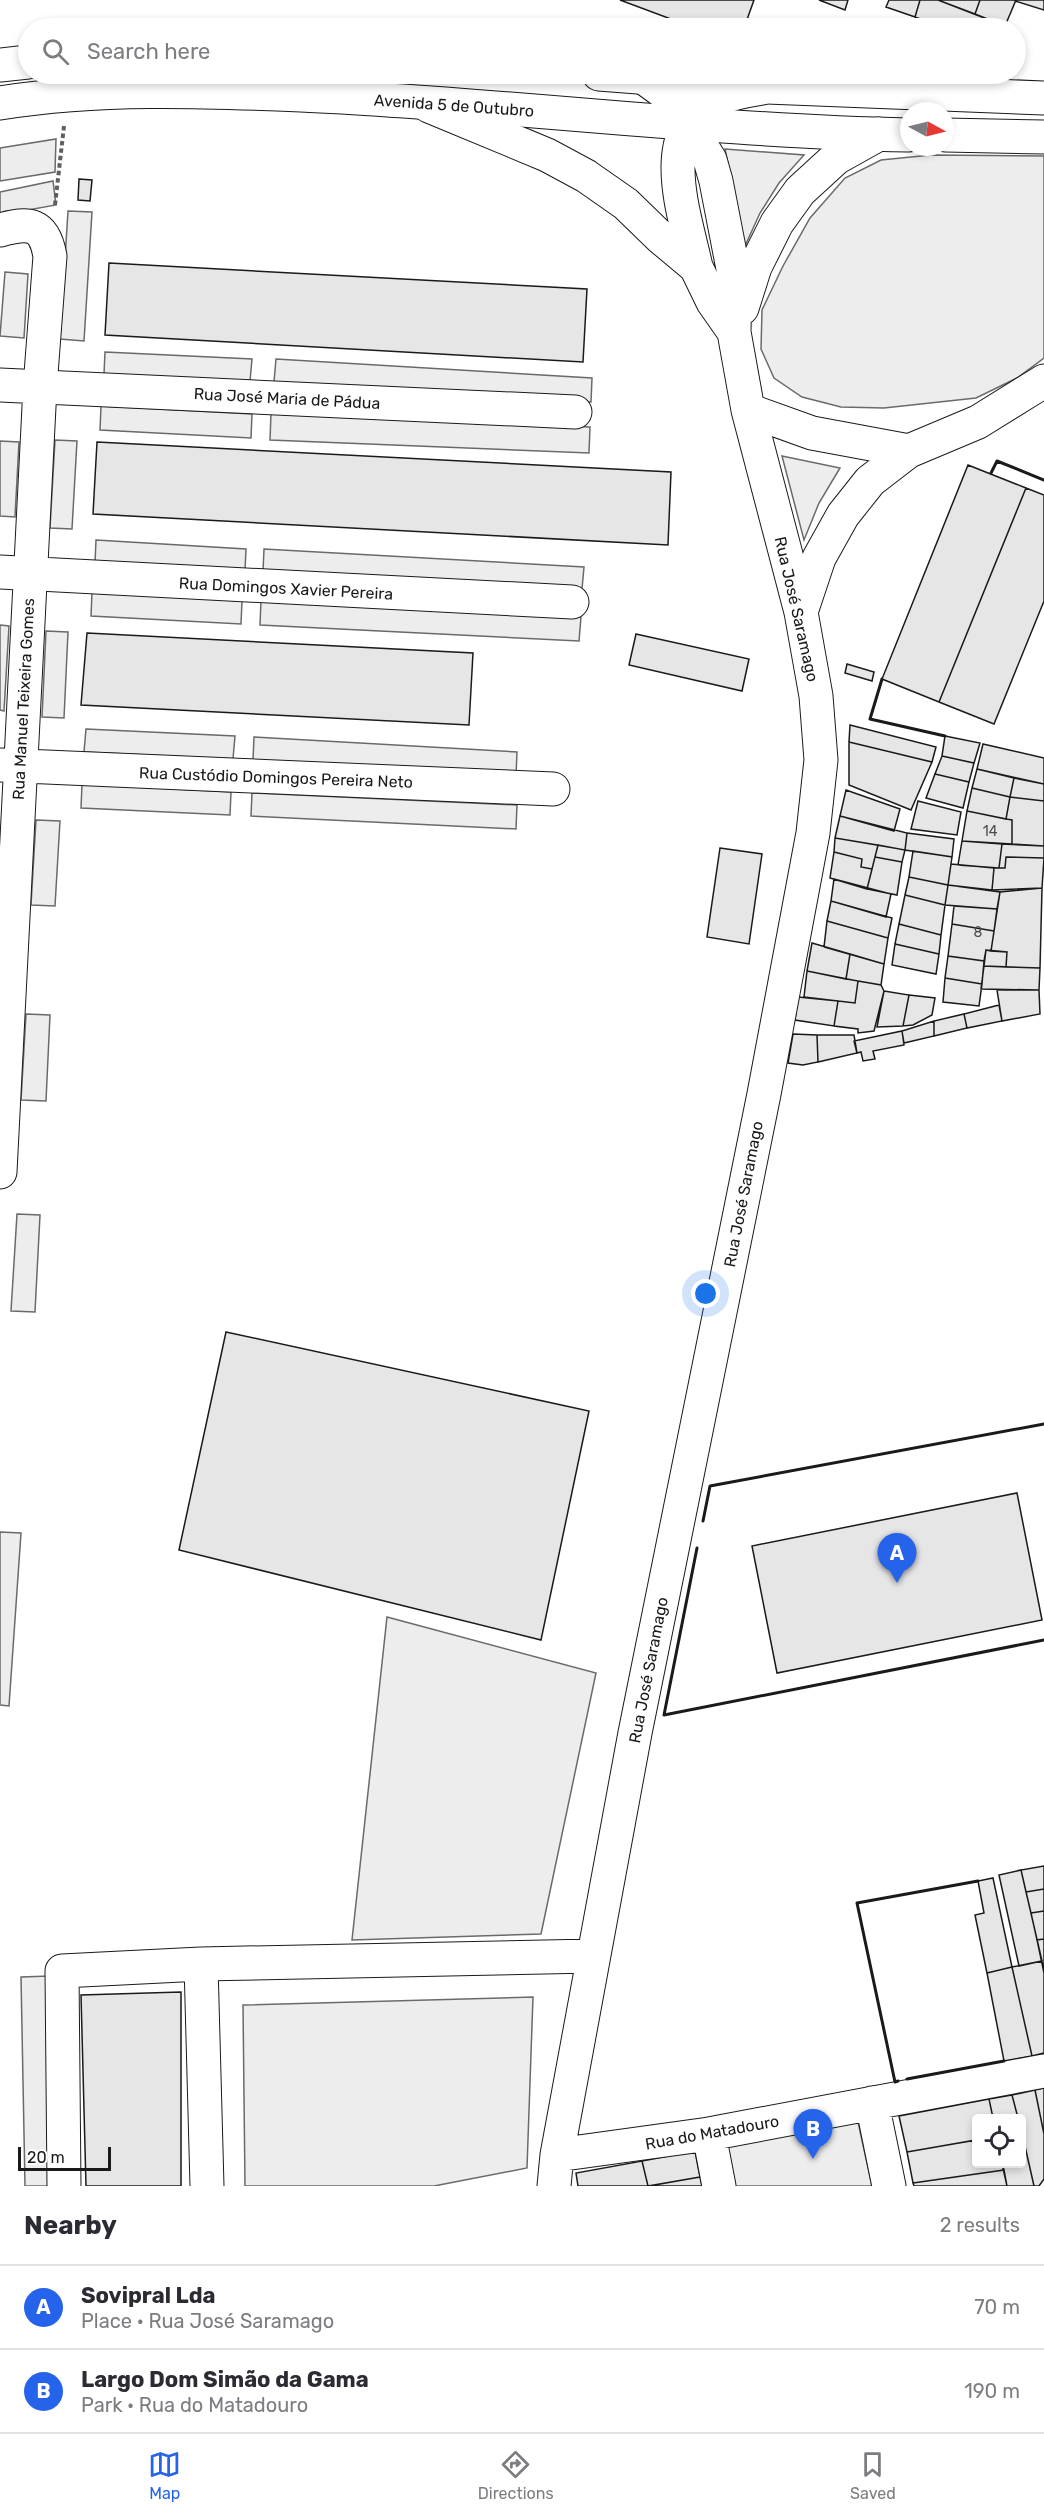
<!DOCTYPE html>
<html lang="en">
<head>
<meta charset="utf-8">
<style>
  :root { --surface:#fff; --page:#f2f2f3; --text:#2b2b33; --muted:#7c7c81; --line:#e1e1e2; --accent:#2563eb }
  body { margin:0; font-family:Rubik,sans-serif; background:var(--page); color:var(--text) }
  .controls { position:absolute; right:18px; bottom:18px; display:grid; overflow:hidden; border-radius:6px; box-shadow:0 3px 9px #0003 }
  .controls button { width:54px; height:54px; display:grid; place-items:center; padding:0; border:0; border-bottom:2px solid var(--line); background:var(--surface); color:var(--text); font:30px sans-serif }
  .compass { position:absolute; left:900px; top:102px; width:54px; height:54px; border-radius:50%; background:var(--surface); box-shadow:0 3px 9px #0003; rotate:97deg }
  .scale { position:absolute; left:18px; bottom:15px; width:93px; box-sizing:border-box; padding-left:6px; border:3px solid #1a1a1a; border-top:0; font-size:16px; line-height:21px; white-space:nowrap; color:#1a1a1a; -webkit-text-stroke:4px #fff; paint-order:stroke }
  .you { position:absolute; left:706px; top:1294px; width:21px; height:21px; margin:-15px; border:4px solid #fff; border-radius:50%; background:#1a73e8; box-shadow:0 0 0 9px #1a73e833 }
  .badge { display:grid; place-items:center; width:39px; height:39px; border-radius:50%; background:var(--accent); color:#fff; font-size:20px; font-weight:700 }
  .pin { position:absolute; translate:-50% -50px; filter:drop-shadow(0 2px 3px #0008) }
  .pin::after { content:''; position:absolute; top:32px; width:21px; height:18px; background:inherit; clip-path:polygon(0 0,100% 0,50% 100%) }
  .list { margin:0; padding:0; list-style:none }
  h2 { display:flex; justify-content:space-between; align-items:center; height:78px; margin:0; padding:0 24px; font-size:26px }
  h2 small { font-size:20px; font-weight:400; color:var(--muted) }
  .list li { display:grid; grid-template-columns:39px 1fr auto; gap:18px; align-items:center; box-sizing:border-box; height:84px; padding:0 24px; border-top:2px solid var(--line) }
  .list b { display:block; font-size:22px; white-space:nowrap }
  .list p { margin:0; font-size:20px; white-space:nowrap; color:var(--muted) }
  .list em { font-size:20px; font-style:normal; color:var(--muted) }
  .icon { flex:none; width:33px; height:33px; fill:none; stroke:currentColor; stroke-width:2; stroke-linecap:round; stroke-linejoin:round }
  .map { position:relative; flex:none; width:1044px; height:2186px; overflow:hidden }
  .search { position:absolute; background:var(--surface); box-shadow:0 3px 9px #0003; left:18px; right:18px; top:18px; height:66px; display:flex; align-items:center; gap:15px; box-sizing:border-box; padding:0 21px; border-radius:33px; color:var(--muted); font-size:22px }
  .sheet { height:246px; background:var(--surface) }
  nav { display:flex; justify-content:space-around; align-items:center; box-sizing:border-box; height:84px; border-top:2px solid var(--line); background:var(--surface); font-size:16px; color:var(--muted) }
  nav a { display:grid; justify-items:center; gap:3px }
  nav .on { color:var(--accent) }
  .map>svg:first-child { display:block }
  .built { fill:#ededed; stroke:#6a6a6a; stroke-width:1.5 }
  .building { fill:#e6e6e6; stroke:#1a1a1a; stroke-width:1.5 }
  .lines { fill:none; stroke-linecap:round; stroke-linejoin:round }
  .minor-casing { stroke:#1a1a1a; stroke-width:35 }
  .major-casing { stroke:#1a1a1a; stroke-width:35 }
  .path { stroke:#5f5f5f; stroke-width:4; stroke-dasharray:4.5 3; stroke-linecap:butt }
  .minor { stroke:#fff; stroke-width:33 }
  .major { stroke:#fff; stroke-width:33 }
  .wall { stroke:#1a1a1a; stroke-width:3 }
  .labels { text-anchor:middle; stroke-width:4.5; stroke-linejoin:round; paint-order:stroke }
  .number-label { font-size:14px; fill:#4d4d4d }
  .street-label { font-size:16px; fill:#1a1a1a; stroke:#fff }
</style>
</head>
<body>
<div class="map">
<svg width="1044" height="2186" viewBox="0 0 1044 2186">
  <rect width="100%" height="100%" fill="#fff"/>
  <path class="built" d="M56 139 55 172 0 181V148Z
    M725 149 804 155 779 183 760 213 745 246Z
    M931 155 1044 156V358L1017 378 976 398 884 408 841 407 802 397 774 378 761 349 762 310 783 266 810 218 845 178 881 160Z
    M53 181 56 205 0 215V192Z
    M68 211 92 212 84 341 60 339Z
    M5 272 28 274 24 338 0 336Z
    M105 352 252 359 250 381 104 374Z
    M276 359 592 378 591 402 274 382Z
    M101 406 252 414 251 438 100 430Z
    M271 413 590 427 589 453 270 440Z
    M55 440 77 441 72 529 50 528Z
    M0 441 19 442 15 517 0 516Z
    M782 456 840 468 819 503 804 540Z
    M96 540 246 549 245 571 95 563Z
    M264 549 584 567 582 589 263 571Z
    M92 592 242 601 241 624 91 616Z
    M261 600 581 617 579 641 260 625Z
    M0 625 9 626 4 711 0 710Z
    M46 631 68 632 64 718 42 717Z
    M86 729 235 736 233 759 84 752Z
    M254 737 517 752 516 776 253 760Z
    M82 784 231 792 230 815 81 808Z
    M252 793 517 805 516 829 251 816Z
    M36 820 60 821 55 906 31 905Z
    M26 1014 50 1015 46 1101 21 1100Z
    M17 1214 40 1215 35 1312 11 1311Z
    M0 1532 21 1533 9 1706 0 1705Z
    M387 1617 596 1673 541 1934 352 1940Z
    M50 1976 54 2186H25L21 1977Z
    M533 1997 527 2168 434 2186H245L243 2005Z
    M858 2122 872 2186H730L725 2144Z"/>
  <path class="building" d="M620 0H754L744 28H695Z
    M819 0H848L845 10Z
    M889 0H920L915 17 886 7Z
    M920 0H938L1005 26 1004 28H944L915 17Z
    M938 0H980L975 14Z
    M980 0H1016L1005 26 975 14Z
    M1044 0V10L1015 1 1016 0Z
    M79 179 92 180 90 201 78 200Z
    M109 263 587 289 583 362 105 335Z
    M97 442 671 472 668 545 93 514Z
    M968 465 1026 488 939 702 882 679Z
    M1026 488 1044 495V601L994 724 939 702Z
    M87 633 473 653 469 725 81 705Z
    M636 634 749 659 742 691 629 665Z
    M847 664 874 672 872 681 845 673Z
    M850 725 936 747 932 762 849 742Z
    M945 736 980 743 974 763 942 756Z
    M849 742 932 762 911 810 849 785Z
    M983 744 1044 758V784L977 769Z
    M942 756 974 763 969 782 935 774Z
    M977 769 1014 778 1010 797 972 788Z
    M935 774 969 782 963 808 926 798Z
    M1014 778 1044 784V801L1010 797Z
    M972 788 1010 797 1006 819 967 811Z
    M846 790 900 809 894 831 840 816Z
    M1010 797 1044 801V846L1012 844V820L1006 819Z
    M918 801 961 812 957 835 911 829Z
    M967 811 1012 820V844L962 841Z
    M840 816 907 833 905 850 835 838Z
    M907 833 954 839 952 857 905 850Z
    M835 838 878 845 872 869 861 867 862 859 834 852Z
    M962 841 1002 844 999 868 958 865Z
    M1002 844 1044 846V858L1006 857 1005 868H999Z
    M878 845 905 850 902 862 875 857Z
    M720 848 762 854 749 944 707 937Z
    M913 851 952 857 948 885 909 877Z
    M834 852 862 859 861 867 872 869 867 889 830 878Z
    M875 857 902 862 897 895 867 889Z
    M1006 857 1044 858 1042 888 992 890 994 868H1005Z
    M951 864 994 868 992 890 948 885Z
    M909 877 948 885 945 905 905 895Z
    M834 879 891 894 886 917 831 901Z
    M948 885 1000 892 997 909 945 905Z
    M1042 888 1040 968 1006 967 1007 952 991 951 1000 892Z
    M905 895 945 905 941 935 899 924Z
    M831 901 892 918 888 938 827 921Z
    M954 906 997 909 994 931 952 924Z
    M827 921 888 938 884 964 824 947Z
    M899 924 941 935 939 954 895 944Z
    M952 924 994 931 991 951 986 950 984 961 948 956Z
    M812 943 850 954 846 979 807 971Z
    M895 944 939 954 936 974 892 965Z
    M986 950 1007 952 1006 967 984 966Z
    M850 954 884 964 881 985 846 979Z
    M948 956 984 961 982 984 945 978Z
    M984 966 1040 968 1039 990 981 989Z
    M807 971 858 981 855 1003 804 997Z
    M945 978 982 984 979 1006 943 1002Z
    M858 981 881 985 884 991 874 1031 858 1033V1029L834 1026 838 1001 855 1003Z
    M997 990H1039L1040 1014 1002 1021Z
    M884 991 909 995 903 1026 877 1027Z
    M909 995 935 998 932 1015 913 1025 903 1026Z
    M798 997 838 1001 834 1026 795 1020Z
    M999 1005 1002 1021 967 1028 964 1014Z
    M964 1014 967 1028 934 1036V1021Z
    M934 1021V1036L904 1043 902 1031Z
    M902 1031 904 1045 873 1051 875 1059 863 1061 861 1052 857 1053 854 1041Z
    M793 1034 817 1035 818 1062 803 1065 788 1063Z
    M817 1035H854L857 1053 818 1062Z
    M226 1332 589 1411 541 1640 179 1550Z
    M1017 1493 1042 1620 777 1673 752 1546Z
    M1044 1866V1889L1026 1892 1021 1870Z
    M1021 1870 1042 1961 1019 1966 999 1875Z
    M993 1878 1012 1967 987 1973 975 1915 984 1913 978 1881Z
    M1044 1889V1911L1031 1913 1026 1892Z
    M1044 1911V1939L1037 1940 1031 1913Z
    M1044 1939V1973L1037 1940Z
    M1042 1961 1044 1973V2053L1032 2056 1012 1967Z
    M1012 1967 1032 2056 1004 2061 987 1973Z
    M181 1992V2186H86L81 1995Z
    M1044 2088V2134L1035 2090Z
    M1035 2090 1044 2134V2179L1039 2186H1034L1022 2133V2118H1018L1012 2095Z
    M1012 2095 1018 2118H993L989 2099Z
    M989 2099 993 2118H976V2140L907 2152 899 2116Z
    M1022 2133 1034 2186H1007L1002 2164H1022Z
    M976 2140V2164H1002L1004 2170 913 2183 907 2152Z
    M695 2151 700 2177 648 2186 642 2161Z
    M642 2161 648 2186H578L576 2173Z
    M1004 2170 1007 2186H914L913 2183Z
    M700 2177 702 2186H649Z"/>
  <g class="lines">
    <defs>
      <path id="minor" d="M429 106 547 155 586 176 626 204 660 237 696 267 713 302 734 332
        M0 230C30 222 44 223 50 256L40 387 0 1172
        M696 267C684 210 650 123 726 96 737 92 750 90 762 88
        M742 308 755 267 777 223 800 191 836 158 879 134
        M0 385 575 412
        M748 410 812 433 909 451
        M0 572 572 602
        M801 612 819 558 843 515 870 481 909 451 978 422 1044 381
        M0 765 553 789
        M201 1964 207 2186
        M872 2103 889 2186
        M709 2134 719 2186
        M557 2155 709 2134 1044 2071
        M64 2186 62 1971 201 1964 593 1956
        M554 2186 557 2155 635 1733 764 1094 813 833 821 760 816 696 801 612 748 410 734 332 735 279 716 181 710 160 678 108 665 93 643 77"/>
      <path id="major" d="M0 65 28 62
        M599 74 767 87 1044 98
        M0 103C99 87 201 91 301 95 504 104 706 131 909 135
        M945 135 1044 137"/>
    </defs>
    <use href="#minor" class="minor-casing"/>
    <use href="#major" class="major-casing"/>
    <path class="path" d="M55 205 64 126"/>
    <use href="#minor" class="minor"/>
    <use href="#major" class="major"/>
    <path class="wall" d="M991 473 997 461 1044 480
      M882 679 870 719 945 736
      M703 1521 710 1486 1044 1424
      M697 1548 664 1715 1044 1640
      M907 2079 1004 2061
      M898 2081 895 2082 857 1903 978 1881"/>
  </g>
  <g class="labels">
    <g class="number-label">
      <text x="990" y="836">14</text>
      <text x="978" y="937">8</text>
    </g>
    <g class="street-label">
      <text transform="translate(454 105) rotate(4)" y="6">Avenida 5 de Outubro</text>
      <text transform="translate(287 398) rotate(3)" y="6">Rua José Maria de Pádua</text>
      <text transform="translate(286 588) rotate(3)" y="6">Rua Domingos Xavier Pereira</text>
      <text transform="translate(797 609) rotate(77)" y="6">Rua José Saramago</text>
      <text transform="translate(23 699) rotate(-87)" y="6">Rua Manuel Teixeira Gomes</text>
      <text transform="translate(276 777) rotate(2)" y="6">Rua Custódio Domingos Pereira Neto</text>
      <text transform="translate(743 1194) rotate(-79)" y="6">Rua José Saramago</text>
      <text transform="translate(648 1670) rotate(-79)" y="6">Rua José Saramago</text>
      <text transform="translate(712 2132) rotate(-10)" y="6">Rua do Matadouro</text>
    </g>
  </g>
</svg>
<div class="controls">
<button><svg class="icon" aria-label="locate" viewBox="0 0 24 24"><circle cx="12" cy="12" r="6"/><path d="M12 2v4M12 18v4M2 12h4M18 12h4"/></svg></button>
</div>
<svg class="compass" viewBox="-18 -18 36 36"><path d="M0-13l5 13h-10z" fill="#e53935"/><path d="M0 13l5-13h-10z" fill="#7c7c81"/></svg>
<div class="scale">20 m</div>
<div class="you"></div>
<div class="pin badge" style="left:897px;top:1583px">A</div>
<div class="pin badge" style="left:813px;top:2159px">B</div>
<div class="search"><svg class="icon" aria-label="search" viewBox="0 0 24 24"><circle cx="10" cy="10" r="6"/><path d="M15 15l6 6"/></svg>Search here</div>
</div>
<section class="sheet">
<h2>Nearby<small>2 results</small></h2>
<ul class="list">
<li><span class="badge">A</span><div><b>Sovipral Lda</b><p>Place · Rua José Saramago</p></div><em>70 m</em></li>
<li><span class="badge">B</span><div><b>Largo Dom Simão da Gama</b><p>Park · Rua do Matadouro</p></div><em>190 m</em></li>
</ul>
</section>
<nav>
<a class="on"><svg class="icon" aria-label="map" viewBox="0 0 24 24"><path d="M3 6l6-2 6 2 6-2v14l-6 2-6-2-6 2zM9 4v14M15 6v14"/></svg>Map</a>
<a><svg class="icon" aria-label="directions" viewBox="0 0 24 24"><path d="M12 3l9 9-9 9-9-9zM9 14v-3h6M13 9l2 2-2 2"/></svg>Directions</a>
<a><svg class="icon" aria-label="saved" viewBox="0 0 24 24"><path d="M7 4h10v16l-5-4-5 4z"/></svg>Saved</a>
</nav>
</body>
</html>
